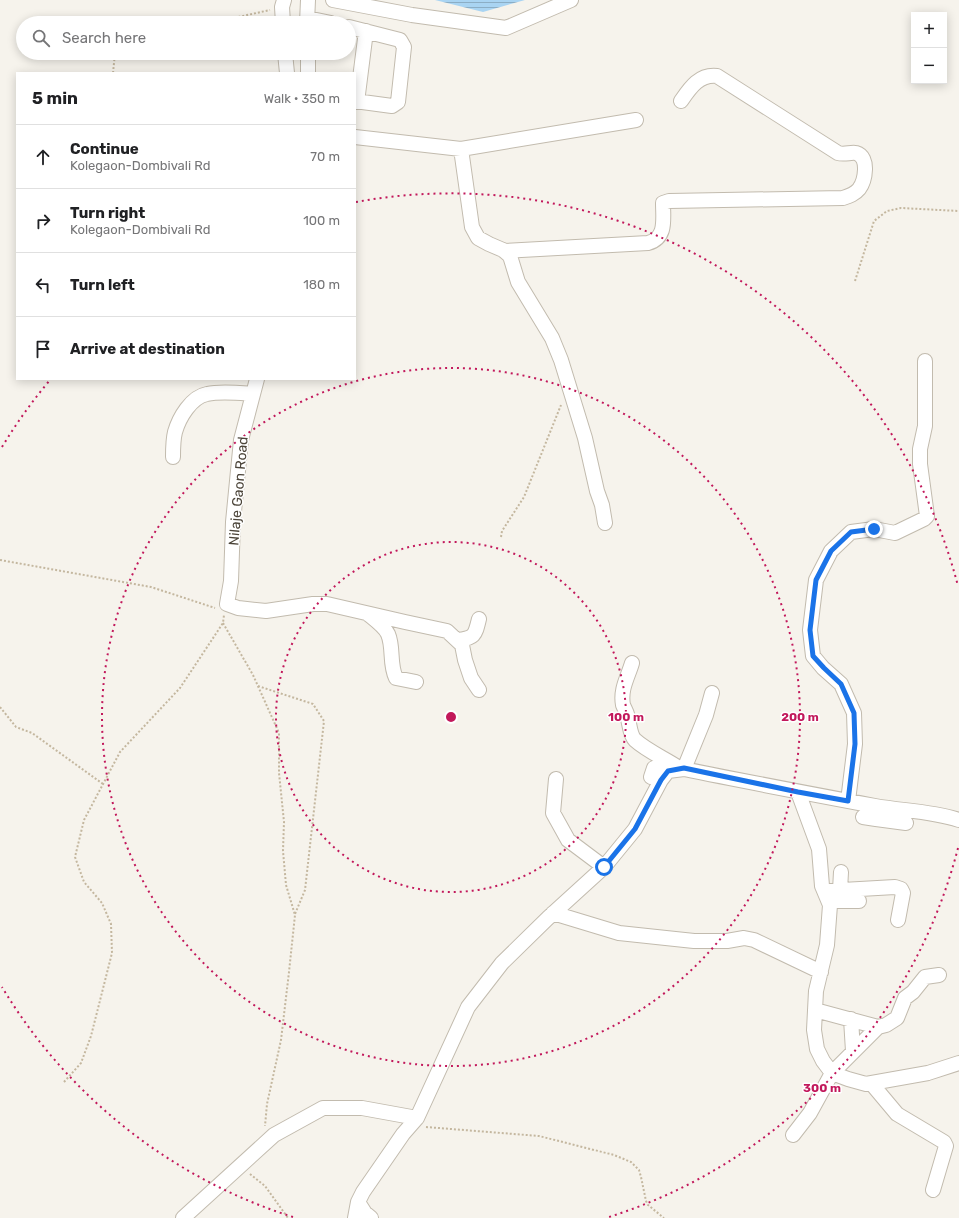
<!DOCTYPE html>
<html lang="en">
<head>
<meta charset="utf-8">
<style>
  :root { --surface:#fff; --page:#f2f2f2; --text:#202124; --muted:#757577; --line:#e0e0e0 }
  body { margin:0; font-family:Rubik,sans-serif; background:var(--page); color:var(--text) }
  .controls { position:absolute; right:12px; top:12px; display:grid; overflow:hidden; border-radius:0px; box-shadow:0 2px 10px #0003 }
  .controls button { width:36px; height:36px; display:grid; place-items:center; padding:0; border:0; border-bottom:1px solid var(--line); background:var(--surface); color:var(--text); font:20px sans-serif }
  .stop { position:absolute; width:12px; height:12px; margin:-9px; border:3px solid #1a73e8; border-radius:50%; background:#fff }
  .stop.end { background:#1a73e8; border-color:#fff; box-shadow:0 1px 4px #0008 }
  .list { margin:0; padding:0; list-style:none }
  h2 { display:flex; justify-content:space-between; align-items:center; height:52px; margin:0; padding:0 16px; font-size:17px }
  h2 small { font-size:13px; font-weight:400; color:var(--muted) }
  .list li { display:grid; grid-template-columns:26px 1fr auto; gap:12px; align-items:center; box-sizing:border-box; height:64px; padding:0 16px; border-top:1px solid var(--line) }
  .list b { display:block; font-size:15px; white-space:nowrap }
  .list p { margin:0; font-size:13px; white-space:nowrap; color:var(--muted) }
  .list em { font-size:13px; font-style:normal; color:var(--muted) }
  .icon { flex:none; width:22px; height:22px; fill:none; stroke:currentColor; stroke-width:2; stroke-linecap:round; stroke-linejoin:round }
  .map { position:relative; flex:none; width:959px; height:1218px; overflow:hidden }
  .search { position:absolute; background:var(--surface); box-shadow:0 2px 10px #0003; left:16px; top:16px; width:340px; height:44px; display:flex; align-items:center; gap:10px; box-sizing:border-box; padding:0 14px; border-radius:22px; color:var(--muted); font-size:15px }
  .panel { position:absolute; background:var(--surface); box-shadow:0 2px 10px #0003; left:16px; top:72px; width:340px; height:308px; border-radius:0px }
  .map>svg:first-child { display:block }
  .water { fill:url(#water-rules) }
  .lines { fill:none; stroke-linecap:round; stroke-linejoin:round }
  .minor-casing { stroke:#c2bbae; stroke-width:16 }
  .path { stroke:#c4b79f; stroke-width:2; stroke-dasharray:2 2; stroke-linecap:butt }
  .minor { stroke:#fff; stroke-width:14 }
  .route { stroke:#1a73e8; stroke-width:5 }
  .ring { fill:none; stroke:#c2185b; stroke-width:2; stroke-dasharray:2 4 }
  .labels { text-anchor:middle; stroke-width:3; stroke-linejoin:round; paint-order:stroke }
  .street-label { font-size:14px; fill:#4b4439; stroke:#fff }
  .centre { fill:#c2185b; stroke:#fff; stroke-width:2 }
  .ring-label { font-size:12px; text-anchor:middle; font-weight:bold; fill:#c2185b; stroke:#fff; stroke-width:3; stroke-linejoin:round; paint-order:stroke }
</style>
</head>
<body>
<div class="map">
<svg width="959" height="1218" viewBox="0 0 959 1218">
  <defs>
    <pattern id="water-rules" width="6" height="5" patternUnits="userSpaceOnUse"><rect width="6" height="5" fill="#a9d4f2"/><path d="M0 2.5h6" fill="none" stroke="#8caec5"/></pattern>
  </defs>
  <rect width="100%" height="100%" fill="#f6f3ec"/>
  <path class="water" d="M435 0H525L483 12Z"/>
  <g class="lines">
    <defs>
      <path id="minor" d="M333 0 412 15 506 28 571 0
        M307 18 331 23
        M283 23 282 7 284 0
        M307 23 308 0
        M349 27 400 40 404 47 398 102 392 106 355 101
        M285 53 287 73
        M308 53V73
        M357 102 366 31
        M355 137 461 149 636 120
        M461 149 472 227 478 238 489 244 503 250 510 256 518 282 552 338 561 360 585 438 597 491 602 505 605 523
        M504 251 648 243C667 238 663 219 663 203L669 201 843 198C849 196 855 194 859 189 865 181 870 157 856 153 851 152 844 155 838 153L717 76C699 74 690 88 681 101
        M257 379 241 440 233 522 231 581 227 604 238 608 266 611 313 604H327L405 622 447 631 462 645 465 660 471 678 479 690
        M173 457C173 449 173 440 175 432 179 418 191 397 207 394 221 391 239 393 253 394
        M368 614C374 619 385 627 388 634 394 648 389 664 396 678L416 682
        M458 640C475 638 475 635 479 619
        M632 663C628 677 620 689 623 705 625 710 628 714 628 719 630 726 630 735 635 740 647 751 666 759 679 768
        M684 769 706 715 712 693
        M651 777 654 768 657 767 668 771
        M556 779 553 813 568 840 604 867
        M798 792 819 849 822 886 830 905 827 945 816 991 814 1030 817 1049 823 1061 832 1073 848 1079 866 1084 928 1073 959 1063
        M848 801 855 744 854 713 841 684 823 668 813 656 810 630 816 580 831 551 851 532 874 529 895 533 924 519 927 516 920 464V449L925 426V361
        M877 807 876 819 906 823
        M863 817 876 819
        M840 890 841 872
        M825 891 895 887 901 889 903 893 898 920
        M829 901H859
        M553 913 619 933 694 941H727L744 938 754 940 821 972
        M815 1010 878 1027 886 1025 897 1018 905 998 913 992 925 977 939 975
        M851 1019 853 1051
        M871 1083 897 1114 944 1142 946 1146 933 1190
        M793 1135 810 1113 832 1073 878 1027
        M358 1202 365 1213 371 1218
        M183 1218 274 1135 323 1108H362L417 1118 468 1007 502 963 548 918 604 867 635 829 661 780 668 771 684 769C747 782 811 794 875 806 903 811 932 811 959 820
        M355 1218 358 1202 363 1192 403 1134 417 1118"/>
    </defs>
    <use href="#minor" class="minor-casing"/>
    <path class="path" d="M211 23 270 10
      M113 73 115 53
      M855 281 874 221 887 211 901 208 959 211
      M501 537 502 531 524 497 561 405
      M0 560 151 587 215 608
      M223 623 253 675 279 733V773L284 822 283 851 286 885 295 915 289 972 281 1040 267 1104 265 1126
      M258 686 313 704 324 721 305 890 295 914
      M0 707 16 727 32 733 103 784
      M64 1082 81 1063 91 1036 112 953 111 924 102 903 84 882 75 857 84 820 120 752 180 688 223 623 224 615
      M426 1127 539 1136 614 1155 631 1162 639 1170 641 1177 646 1201 648 1205 664 1218
      M250 1174 265 1186 288 1218"/>
    <use href="#minor" class="minor"/>
  </g>
  <g class="lines">
    <path class="route" d="M604 867 635 829 661 780 668 771 684 768 798 792 848 801 855 744 854 713 841 684 824 668 813 656 810 630 816 580 831 551 851 532 874 529"/>
  </g>
  <g class="ring">
    <circle cx="451" cy="717" r="175"/>
    <circle cx="451" cy="717" r="349"/>
    <path d="M958 848A524 524 0 0 1 609 1217M293 1217A524 524 0 0 1 2 987M2 447A524 524 0 0 1 50 380M356 202A524 524 0 0 1 958 586"/>
  </g>
  <g class="labels">
    <g class="street-label">
      <text transform="translate(238 491) rotate(-85)" y="5">Nilaje Gaon Road</text>
    </g>
  </g>
  <circle cx="451" cy="717" r="6" class="centre"/>
  <g class="ring-label">
    <text x="626" y="721">100 m</text>
    <text x="800" y="721">200 m</text>
    <text x="822" y="1092">300 m</text>
  </g>
</svg>
<div class="controls">
<button>+</button>
<button>−</button>
</div>
<div class="stop" style="left:604px;top:867px"></div>
<div class="stop end" style="left:874px;top:529px"></div>
<div class="search"><svg class="icon" aria-label="search" viewBox="0 0 24 24"><circle cx="10" cy="10" r="6"/><path d="M15 15l6 6"/></svg>Search here</div>
<section class="panel">
<h2>5 min<small>Walk · 350 m</small></h2>
<ul class="list">
<li><svg class="icon" aria-label="ahead" viewBox="0 0 24 24"><path d="M12 20V5M6 11l6-6 6 6"/></svg><div><b>Continue</b><p>Kolegaon-Dombivali Rd</p></div><em>70 m</em></li>
<li><svg class="icon" aria-label="right" viewBox="0 0 24 24"><path d="M7 20v-9h11M14 6l5 5-5 5"/></svg><div><b>Turn right</b><p>Kolegaon-Dombivali Rd</p></div><em>100 m</em></li>
<li><svg class="icon" aria-label="left" viewBox="0 0 24 24"><path d="M17 20v-9H6M10 6l-5 5 5 5"/></svg><div><b>Turn left</b></div><em>180 m</em></li>
<li><svg class="icon" aria-label="arrive" viewBox="0 0 24 24"><path d="M6 21V4h12l-3 4 3 4H6"/></svg><div><b>Arrive at destination</b></div></li>
</ul>
</section>
</div>
</body>
</html>
